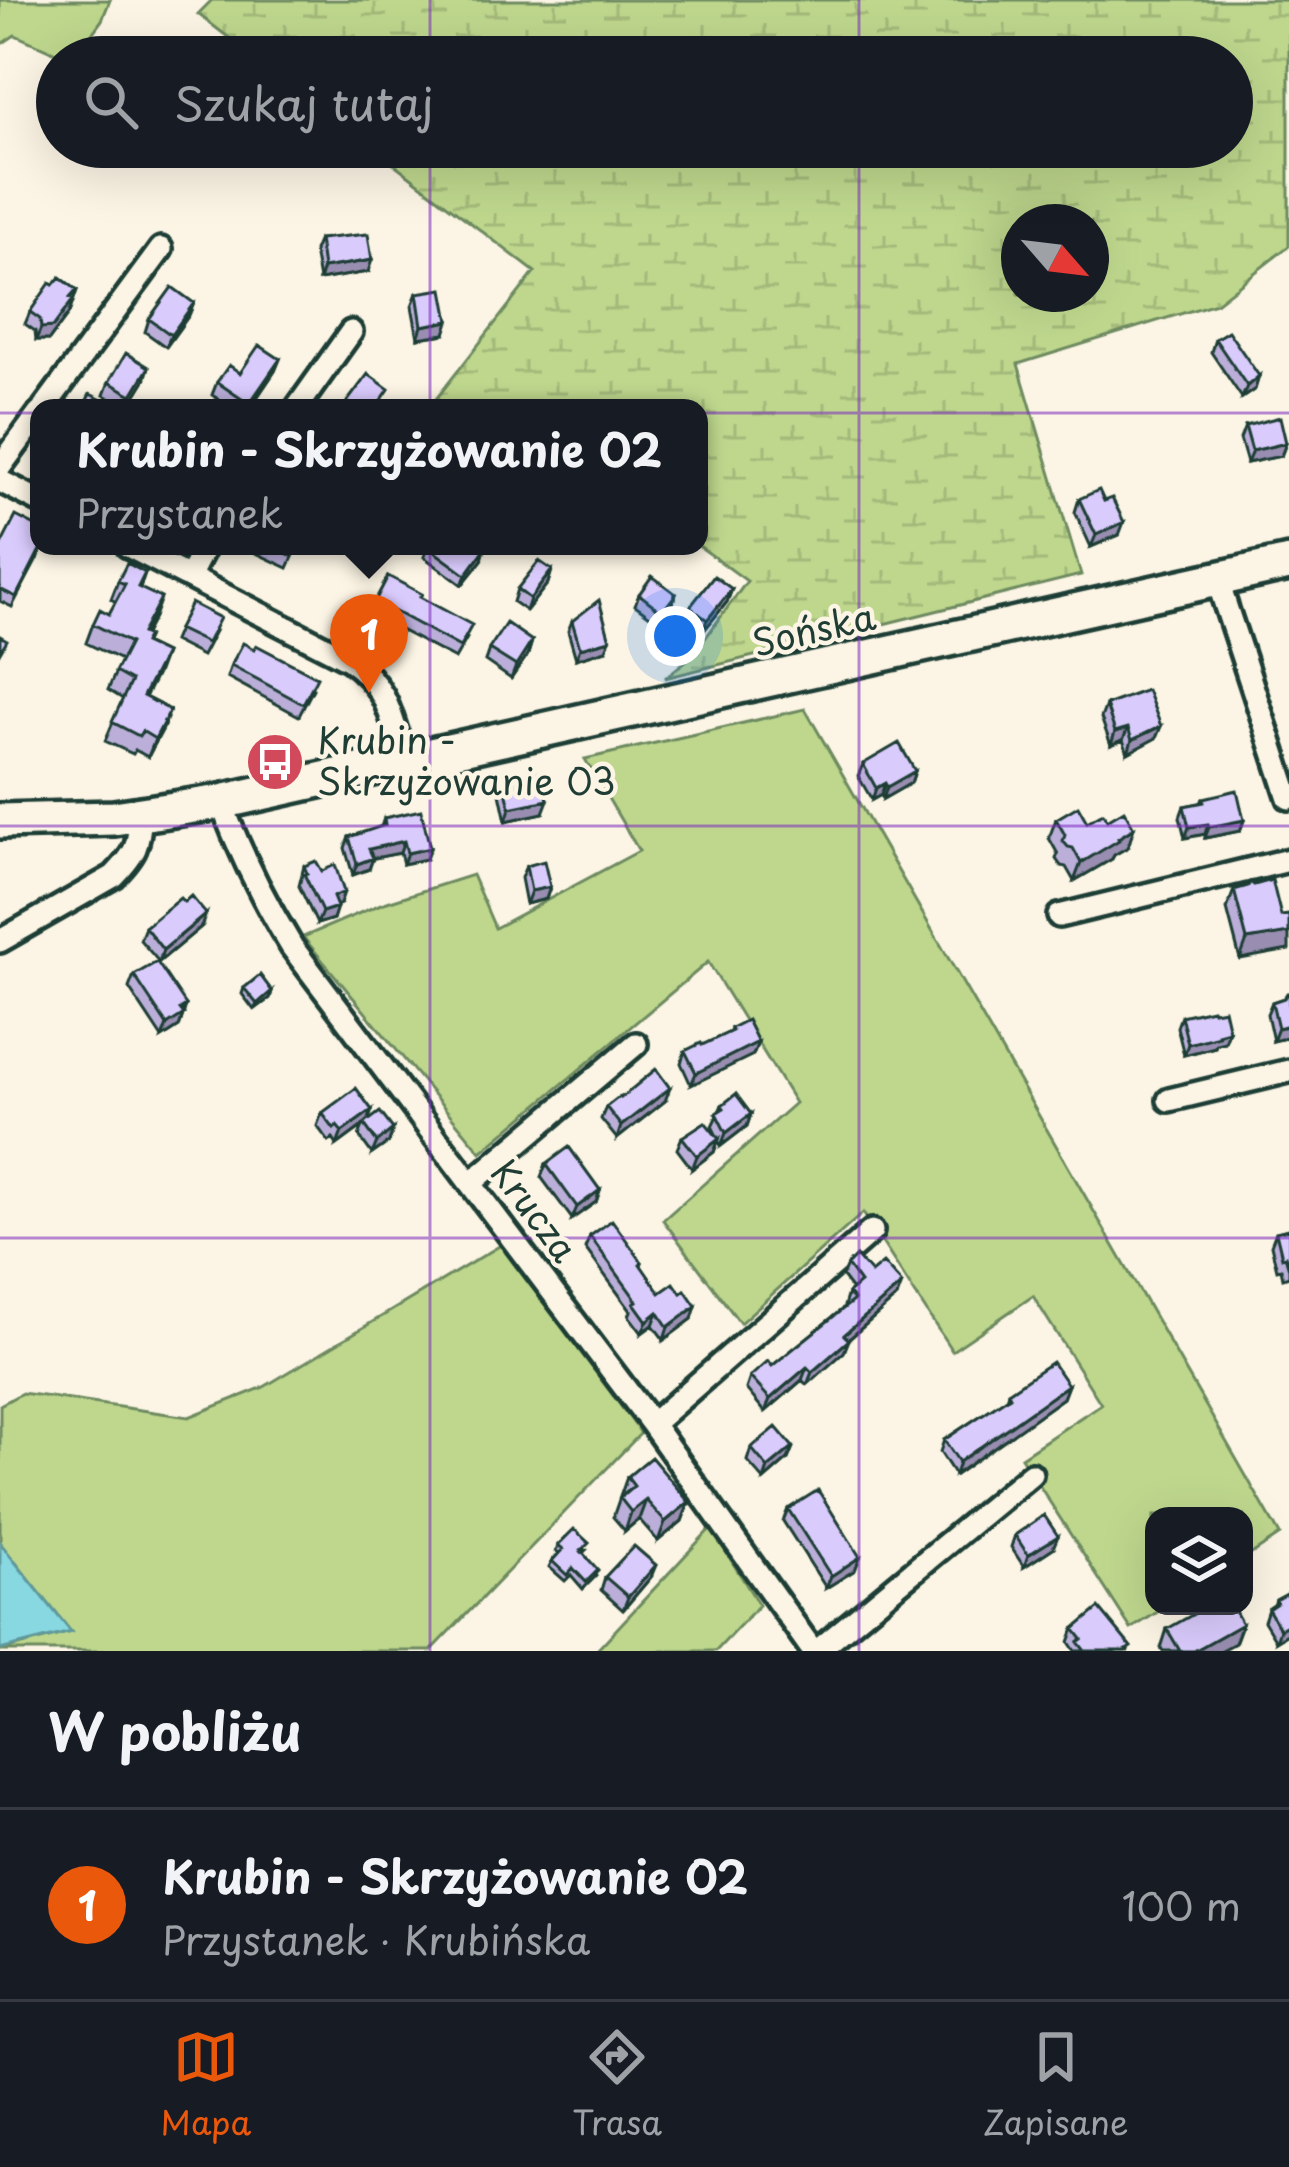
<!DOCTYPE html>
<html lang="pl">
<head>
<meta charset="utf-8">
<style>
  :root { --surface:#171b24; --page:#20242c; --text:#f1f3f6; --muted:#9ea1a6; --line:#363941; --accent:#ea580c }
  body { margin:0; font-family:"Playpen Sans",sans-serif; background:var(--page); color:var(--text) }
  .controls { position:absolute; right:36px; bottom:36px; display:grid; overflow:hidden; border-radius:24px; box-shadow:0 12px 48px #0002 }
  .controls button { width:108px; height:108px; display:grid; place-items:center; padding:0; border:0; border-bottom:3px solid var(--line); background:var(--surface); color:var(--text); font:60px sans-serif }
  .compass { position:absolute; left:1001px; top:204px; width:108px; height:108px; border-radius:50%; background:var(--surface); box-shadow:0 12px 48px #0002; rotate:118deg }
  .you { position:absolute; left:675px; top:636px; width:42px; height:42px; margin:-30px; border:9px solid #fff; border-radius:50%; background:#1a73e8; box-shadow:0 0 0 18px #1a73e833 }
  .badge { display:grid; place-items:center; width:78px; height:78px; border-radius:50%; background:var(--accent); color:#fff; font-size:39px; font-weight:700 }
  .pin { position:absolute; translate:-50% -99px; filter:drop-shadow(0 3px 6px #0008) }
  .pin::after { content:''; position:absolute; top:63px; width:42px; height:36px; background:inherit; clip-path:polygon(0 0,100% 0,50% 100%) }
  .popup { position:absolute; left:30px; top:399px; width:678px; height:156px; box-sizing:border-box; display:grid; place-content:center; border-radius:24px; background:var(--surface); filter:drop-shadow(0 3px 9px #0005); font-size:39px; white-space:nowrap; color:var(--muted) }
  .popup b { font-size:45px; color:var(--text) }
  .popup::after { content:''; position:absolute; left:50%; top:100%; margin-left:-24px; border:24px solid transparent; border-top-color:var(--surface) }
  .list { margin:0; padding:0; list-style:none }
  h2 { display:flex; justify-content:space-between; align-items:center; height:156px; margin:0; padding:0 48px; font-size:51px }
  h2 small { font-size:39px; font-weight:400; color:var(--muted) }
  .list li { display:grid; grid-template-columns:78px 1fr auto; gap:36px; align-items:center; box-sizing:border-box; height:192px; padding:0 48px; border-top:3px solid var(--line) }
  .list b { display:block; font-size:45px; white-space:nowrap }
  .list p { margin:0; font-size:39px; white-space:nowrap; color:var(--muted) }
  .list em { font-size:39px; font-style:normal; color:var(--muted) }
  .icon { flex:none; width:66px; height:66px; fill:none; stroke:currentColor; stroke-width:2; stroke-linecap:round; stroke-linejoin:round }
  .map { position:relative; flex:none; width:1289px; height:1651px; overflow:hidden }
  .search { position:absolute; background:var(--surface); box-shadow:0 12px 48px #0002; left:36px; right:36px; top:36px; height:132px; display:flex; align-items:center; gap:30px; box-sizing:border-box; padding:0 42px; border-radius:66px; color:var(--muted); font-size:45px }
  .sheet { height:348px; background:var(--surface) }
  nav { display:flex; justify-content:space-around; align-items:center; box-sizing:border-box; height:168px; border-top:3px solid var(--line); background:var(--surface); font-size:33px; color:var(--muted) }
  nav a { display:grid; justify-items:center; gap:6px }
  nav .on { color:var(--accent) }
  .map>svg:first-child { display:block }
  .grass { fill:#bed78d; stroke:#6e8a60; stroke-width:3 }
  .wetland { fill:url(#wetland-marsh); stroke:#6e8a60; stroke-width:3; fill-rule:evenodd }
  .water { fill:#88d8e2; stroke:#5e9a9c; stroke-width:3 }
  .lines { fill:none; stroke-linecap:round; stroke-linejoin:round }
  .street-casing { stroke:#1f3d34; stroke-width:30 }
  .secondary-casing { stroke:#1f3d34; stroke-width:42 }
  .street { stroke:#fcf5e5; stroke-width:21 }
  .secondary { stroke:#fcf5e5; stroke-width:33 }
  .wall { fill:#bbafda; stroke:#1f3d34; stroke-width:3 }
  .shaded-wall { fill:#998eb1; stroke:#1f3d34; stroke-width:3 }
  .building { fill:#dacbfd; stroke:#1f3d34; stroke-width:3 }
  .grid { fill:none; stroke:#7b2cbf; stroke-width:3; stroke-opacity:0.55 }
  .labels { text-anchor:middle; stroke-width:9; stroke-linejoin:round; paint-order:stroke }
  .street-label { font-size:36px; fill:#1f3d34; stroke:#fcf5e5 }
  .poi-label { font-size:36px; fill:#1f3d34; stroke:#fcf5e5; text-anchor:start }
</style>
</head>
<body>
<div class="map">
<svg width="1289" height="1651" viewBox="0 0 1289 1651">
  <defs>
    <pattern id="wetland-marsh" width="20" height="14" patternUnits="userSpaceOnUse" patternTransform="scale(3)"><rect width="20" height="14" fill="#bed78d"/><path d="M1 5h8M5 5V1M11 12h8M15 12V8" fill="none" stroke="#a3b97a"/></pattern>
  </defs>
  <rect width="100%" height="100%" fill="#fcf5e5"/>
  <filter id="ink" filterUnits="userSpaceOnUse"><feTurbulence type="fractalNoise" baseFrequency=".00833" numOctaves="2"/><feDisplacementMap in="SourceGraphic" scale="24" xChannelSelector="R" yChannelSelector="G"/><feConvolveMatrix kernelMatrix="1 2 1 2 8 2 1 2 1" color-interpolation-filters="sRGB"/></filter>
  <g filter="url(#ink)">
    <path class="grass" d="M0 0H110L102 20 75 57H65L15 35 0 45Z
      M805 709 1280 1535 1244 1559V1516H1154V1606H1167L1131 1629 1021 1457 1101 1404 1033 1296 952 1351 863 1213 740 1323 663 1220 795 1103 708 962 481 1152 303 937 381 904 472 875 495 928 639 851 585 759Z
      M501 1245 641 1433 431 1651H0L71 1632 0 1543V1405L22 1393 189 1417 264 1387Z
      M711 1528 759 1605 716 1651H596Z"/>
    <path class="wetland" d="M212 0H1289V246L1216 303 1018 364 1081 575 665 678 693 655 747 581 699 546V408H429L535 272 372 147H1232V57H254L198 14ZM1019 222H1091V294H1019Z"/>
    <path class="water" d="M0 1543 71 1632 0 1650Z"/>
    <g class="lines">
      <defs>
        <path id="street" d="M44 408 161 249
          M297 408 351 332
          M0 467 39 414
          M0 481 39 501
          M128 546 350 660C389 688 391 718 405 761
          M189 577 205 546
          M1217 579 1289 798
          M221 802C240 853 264 901 292 947L652 1424 813 1651
          M1059 916 1289 860
          M0 941 114 876C137 852 138 847 141 813
          M1169 1100 1289 1071
          M471 1183 636 1044
          M652 1424 872 1231
          M817 1651 1031 1474"/>
        <path id="secondary" d="M0 821 114 818 221 802 1289 563"/>
      </defs>
      <use href="#street" class="street-casing"/>
      <use href="#secondary" class="secondary-casing"/>
      <use href="#street" class="street"/>
      <use href="#secondary" class="secondary"/>
    </g>
    <path class="wall" d="M339 238 368 272 319 280 314 251 319 239Z
      M53 285 77 290 69 313 49 340H36L35 331 25 324 30 312Z
      M417 293 445 334 418 338 412 306Z
      M194 303 189 315 166 347 145 332 149 319Z
      M1215 339 1259 376 1255 389 1242 398 1211 352Z
      M280 359 275 371 250 408H232L212 395 217 382Z
      M145 380 127 408 104 395 109 382Z
      M1245 426 1286 443 1281 456 1247 463 1240 439Z
      M1079 499 1104 501 1119 535 1091 547 1075 512Z
      M44 546 12 607 0 601V547Z
      M257 546H298L288 568 254 552Z
      M428 547 482 560 462 585 424 557Z
      M552 570 548 583 526 611 513 602 517 589Z
      M145 573 140 588 154 617 145 634 148 636 145 643 165 653 145 697 170 710 148 757 135 750 133 754 105 741 123 699 108 690 121 660 86 643 93 624 109 614 116 602 111 599 118 581Z
      M732 589 727 602 702 633 685 620 690 607Z
      M639 594H676L672 604 658 622 635 605Z
      M420 597 467 638 455 659 370 614 375 601Z
      M572 621 606 650 576 659 568 631Z
      M178 629 215 631 202 656 173 641Z
      M532 641 528 654 511 679 485 661 489 649Z
      M254 649 313 689 299 716 227 677 231 665Z
      M1106 705 1161 726 1156 738 1128 753 1123 740 1111 745 1101 718Z
      M863 764 915 771 911 783 883 799 881 795 872 800 858 776Z
      M504 780 543 813 506 821 500 793Z
      M1203 798 1244 820 1240 831 1205 838V834L1185 838 1180 817 1184 806 1201 803Z
      M384 818 426 859 403 864 400 853 373 858 369 869 353 875 345 848 349 837 381 827Z
      M1056 819 1087 822 1128 847 1114 855 1112 859 1074 881 1066 867 1061 866 1056 859 1058 854 1049 838Z
      M304 866 340 904 337 905 333 919 317 924 299 886Z
      M526 866 550 887 546 899 526 904 521 878Z
      M1234 890 1281 916 1240 959 1227 909Z
      M145 927H201L159 962 140 940Z
      M134 975 186 1005 179 1027 162 1038 129 988Z
      M244 988 272 991 270 998 254 1010 242 994Z
      M1289 993V1037L1273 1041 1267 1014 1272 1002 1284 998Z
      M1181 1016 1229 1031 1225 1042 1216 1044 1215 1047 1184 1055 1177 1027Z
      M731 1028 758 1042 753 1055 691 1085 681 1063 685 1051 702 1045 730 1032Z
      M621 1098 665 1101 617 1139 601 1119 606 1107Z
      M722 1105 751 1114 747 1126 721 1146 718 1140 714 1152 692 1169 677 1149 682 1137 717 1136 712 1126Z
      M372 1110 368 1120 389 1142 372 1154 359 1136 363 1126 337 1145 333 1139 329 1142 317 1126 322 1113Z
      M546 1164 600 1190 596 1202 572 1219 541 1177Z
      M1289 1229V1276L1283 1278 1281 1269 1277 1270 1271 1245 1276 1232Z
      M590 1236 642 1262 641 1266 660 1293H681L692 1319 664 1340 653 1325 642 1333 629 1316 631 1311 585 1248Z
      M847 1265 871 1273 897 1297 848 1340 844 1352 807 1385 802 1380 765 1412 746 1389 750 1377 772 1366 845 1307 844 1306 848 1293 852 1290 842 1277Z
      M1068 1385 1063 1398 955 1475 940 1452 944 1440 1006 1399 1008 1392Z
      M793 1447 788 1459 764 1480 747 1461 751 1448Z
      M627 1477 689 1502 682 1521 658 1541 639 1519 625 1531 613 1517Z
      M788 1509 860 1557 855 1570 826 1588 783 1521Z
      M1015 1535 1053 1548 1024 1567 1011 1547Z
      M558 1545 586 1550 583 1553 596 1576 583 1589 571 1575 565 1581 549 1567 552 1561 559 1553 556 1551Z
      M605 1577H651L623 1610 601 1590Z
      M1289 1593V1633L1276 1641 1264 1621 1268 1609 1274 1605 1276 1600Z
      M1242 1624 1235 1643 1220 1651H1163L1161 1648 1167 1629Z
      M1074 1629 1129 1651H1075L1069 1642Z"/>
    <path class="shaded-wall" d="M372 260 368 272 319 280 323 268Z
      M77 290 69 313 49 340H36L41 328Z
      M194 303 189 315 166 347 171 335Z
      M449 321 445 334 418 338 422 326Z
      M280 359 275 371 250 408H247Z
      M149 367 145 380 128 408 132 395Z
      M1259 376 1255 389 1242 398 1247 386Z
      M1286 443 1281 456 1247 463 1252 451Z
      M1124 522 1119 535 1091 547 1096 535Z
      M485 549 482 560 462 585 466 575Z
      M552 570 548 583 526 611 530 599Z
      M732 589 727 602 702 633 707 620Z
      M676 594 672 604 658 622 662 612Z
      M161 598 154 617 135 652 142 633Z
      M610 640 606 650 576 659 580 648Z
      M532 641 528 654 511 679 516 666Z
      M165 653 158 672 136 715 143 696Z
      M170 710 163 729 148 757 155 739Z
      M1161 726 1156 738 1128 753 1132 740Z
      M1128 728 1123 740 1111 745 1115 732Z
      M915 771 911 783 883 799 887 787Z
      M885 783 881 795 872 800 876 788Z
      M548 800 543 813 506 821 510 808Z
      M1244 820 1240 831 1205 838 1209 827Z
      M1208 824 1205 834 1185 838 1189 827Z
      M1134 828 1128 847 1114 855 1112 859 1074 881 1081 863Z
      M404 841 400 853 365 860 369 849Z
      M430 848 426 859 403 864 407 853Z
      M373 858 369 869 353 875 357 864Z
      M550 887 546 899 526 904 531 891Z
      M344 892 340 904 329 909 333 897Z
      M337 907 333 919 317 924 322 912Z
      M206 914 201 927 159 962 163 950Z
      M1289 933V950L1240 959 1247 940Z
      M272 991 270 998 254 1010 257 1004Z
      M186 1005 179 1027 162 1038 167 1025Z
      M1289 1025V1037L1273 1041 1278 1028Z
      M1229 1031 1225 1042 1216 1044 1215 1047 1184 1055 1188 1044Z
      M758 1042 753 1055 691 1085 696 1073Z
      M670 1088 665 1101 617 1139 621 1126Z
      M372 1110 368 1122 337 1145 342 1132Z
      M751 1114 747 1126 721 1146 726 1133Z
      M393 1129 389 1142 372 1154 377 1142Z
      M719 1139 714 1152 692 1169 697 1156Z
      M600 1190 596 1202 572 1219 577 1207Z
      M902 1284 897 1297 840 1347 844 1335Z
      M696 1306 692 1319 664 1340 668 1327Z
      M658 1312 653 1325 642 1333 647 1321Z
      M849 1340 844 1352 807 1385 812 1372Z
      M807 1367 802 1380 765 1412 770 1399Z
      M1068 1385 1063 1398 955 1475 959 1462Z
      M793 1447 788 1459 764 1480 768 1468Z
      M646 1500 639 1519 625 1531 631 1512Z
      M689 1502 682 1521 658 1541 665 1522Z
      M1058 1536 1053 1548 1024 1567 1028 1555Z
      M860 1557 855 1570 826 1588 831 1576Z
      M656 1565 651 1577 623 1610 628 1597Z
      M1242 1624 1235 1643 1220 1651H1194Z
      M1289 1624V1633L1276 1641 1280 1629Z"/>
    <path class="building" d="M368 234 372 260 323 268 319 239Z
      M60 277 77 290 70 298 73 300 53 327 41 328 40 319 30 312 50 283 53 285Z
      M172 287 194 303 171 335 149 319Z
      M443 289 449 321 422 326 417 293Z
      M1228 331 1259 376 1247 386 1215 339Z
      M259 345 280 359 249 404 217 382 229 365 240 373Z
      M126 353 149 367 132 395 109 382Z
      M368 374 389 389 376 408H355L347 402Z
      M90 394 106 402 103 408H83Z
      M1280 417 1286 443 1252 451 1245 426Z
      M1099 490 1104 501 1112 498 1124 522 1096 535 1079 499Z
      M16 516 39 528V546H42L16 597 0 589V547Z
      M272 546H297L292 556Z
      M481 546 485 549 466 575 428 547Z
      M539 561 552 570 530 599 517 589Z
      M127 563 145 573 138 587 161 598 142 633 148 636 144 643 165 653 143 696 170 710 155 739 142 731 139 736 112 722 131 681 115 672 130 643 93 624 100 609 109 614 125 584 118 581Z
      M388 576 422 594 420 597 472 625 460 647 375 601Z
      M652 576 676 594 662 612 639 594Z
      M714 576 732 589 707 620 690 607Z
      M599 600 610 640 580 648 572 621Z
      M191 603 220 618 207 643 178 629Z
      M506 623 532 641 516 666 489 649Z
      M0 636 7 640 0 652Z
      M243 643 254 649 256 645 317 677 303 704 231 665Z
      M1147 690 1161 726 1132 740 1128 728 1115 732 1106 705Z
      M899 743 915 771 887 787 885 783 876 788 863 764Z
      M542 772 548 800 510 808 504 780Z
      M1237 790 1244 820 1209 827 1208 824 1189 827 1184 806 1204 802 1203 798Z
      M1078 806 1087 822 1103 813 1107 820 1124 810 1134 828 1118 838 1119 840 1081 863 1073 848 1068 847 1063 841 1065 835 1056 819Z
      M421 810 430 848 407 853 404 841 369 849 373 858 357 864 349 837 385 825 384 818Z
      M316 861 322 871 335 865 344 892 333 897 337 907 322 912 304 874 307 873 304 866Z
      M544 861 550 887 531 891 526 866Z
      M1272 880 1281 916 1289 915V933L1247 940 1234 890 1248 886 1250 882 1254 885Z
      M191 896 206 914 163 950 145 927 180 898 184 902Z
      M157 962 186 1005 180 1009 184 1014 167 1025 134 975Z
      M260 975 272 991 257 1004 244 988Z
      M1287 993H1289V1025L1278 1028 1272 1002 1284 998Z
      M1212 1009 1213 1011 1224 1009 1229 1031 1218 1034 1219 1036 1188 1044 1181 1016Z
      M747 1020 758 1042 696 1073 685 1051 701 1043 702 1045 732 1031 731 1028Z
      M656 1069 670 1088 621 1126 606 1107 620 1096 621 1098Z
      M356 1088 372 1110 342 1132 337 1126 334 1129 322 1113Z
      M736 1094 751 1114 726 1133 716 1113 724 1108 722 1105Z
      M380 1112 393 1129 377 1142 364 1124Z
      M705 1122 719 1139 697 1156 682 1137Z
      M569 1147 600 1190 577 1207 546 1164Z
      M612 1220 642 1262 640 1264 660 1293 674 1283 681 1293 685 1290 696 1306 668 1327 658 1312 647 1321 634 1303 637 1301 590 1236Z
      M1289 1229V1265L1288 1266 1285 1256 1282 1257 1276 1232Z
      M856 1256 871 1273 883 1263 902 1284 844 1335 849 1340 812 1372 807 1367 770 1399 750 1377 768 1361 772 1366 854 1300 848 1293 860 1283 847 1265Z
      M1052 1362 1068 1385 959 1462 944 1440 1010 1396 1008 1392Z
      M776 1427 793 1447 768 1468 751 1448Z
      M651 1457 689 1502 665 1522 646 1500 631 1512 620 1498 634 1486 627 1477Z
      M818 1490 860 1557 831 1576 788 1509Z
      M1044 1515 1058 1536 1028 1555 1015 1535Z
      M574 1529 589 1543 581 1551 598 1570 586 1582 573 1568 567 1575 552 1561 563 1549 558 1545Z
      M634 1546 656 1565 628 1597 605 1577Z
      M1289 1593V1624L1280 1629 1268 1609 1277 1603 1276 1600Z
      M1208 1606H1232L1242 1624 1194 1651H1180L1167 1629Z
      M1099 1608 1131 1647 1125 1651H1085L1078 1642 1082 1639 1074 1629Z"/>
  </g>
  <path class="grid" d="M430 0V57M859 0V57M430 147V1651M859 147V1651M0 413H1289M0 826H1289M0 1238H1289"/>
  <defs>
    <symbol id="bus-disc" viewBox="-11 -11 22 22"><circle r="9.5" fill="#d1495b" stroke="#fcf5e5"/><path d="M-5-6H5V4H4V6H2V4H-2V6H-4V4H-5ZM-3.5-4V0h7V-4ZM-3.5 1.2v1.5H-2V1.2ZM2 1.2v1.5H3.5V1.2Z" fill="#fff"/></symbol>
  </defs>
  <g fill-rule="evenodd">
    <use href="#bus-disc" x="242" y="729" width="66" height="66"/>
  </g>
  <g class="labels">
    <g class="street-label">
      <text transform="translate(814 630) rotate(-13)" y="13">Sońska</text>
      <text transform="translate(534 1211) rotate(53)" y="13">Krucza</text>
    </g>
    <g class="poi-label">
      <text x="317" y="754">Krubin -<tspan x="317" dy="41">Skrzyżowanie 03</tspan></text>
    </g>
  </g>
</svg>
<div class="controls">
<button><svg class="icon" aria-label="layers" viewBox="0 0 24 24"><path d="M12 4l9 5-9 5-9-5zM3 14l9 5 9-5"/></svg></button>
</div>
<svg class="compass" viewBox="-18 -18 36 36"><path d="M0-13l5 13h-10z" fill="#e53935"/><path d="M0 13l5-13h-10z" fill="#9ea1a6"/></svg>
<div class="you"></div>
<div class="pin badge" style="left:369px;top:693px">1</div>
<div class="popup"><b>Krubin - Skrzyżowanie 02</b>Przystanek</div>
<div class="search"><svg class="icon" aria-label="search" viewBox="0 0 24 24"><circle cx="10" cy="10" r="6"/><path d="M15 15l6 6"/></svg>Szukaj tutaj</div>
</div>
<section class="sheet">
<h2>W pobliżu<small></small></h2>
<ul class="list">
<li><span class="badge">1</span><div><b>Krubin - Skrzyżowanie 02</b><p>Przystanek · Krubińska</p></div><em>100 m</em></li>
</ul>
</section>
<nav>
<a class="on"><svg class="icon" aria-label="map" viewBox="0 0 24 24"><path d="M3 6l6-2 6 2 6-2v14l-6 2-6-2-6 2zM9 4v14M15 6v14"/></svg>Mapa</a>
<a><svg class="icon" aria-label="directions" viewBox="0 0 24 24"><path d="M12 3l9 9-9 9-9-9zM9 14v-3h6M13 9l2 2-2 2"/></svg>Trasa</a>
<a><svg class="icon" aria-label="saved" viewBox="0 0 24 24"><path d="M7 4h10v16l-5-4-5 4z"/></svg>Zapisane</a>
</nav>
</body>
</html>
